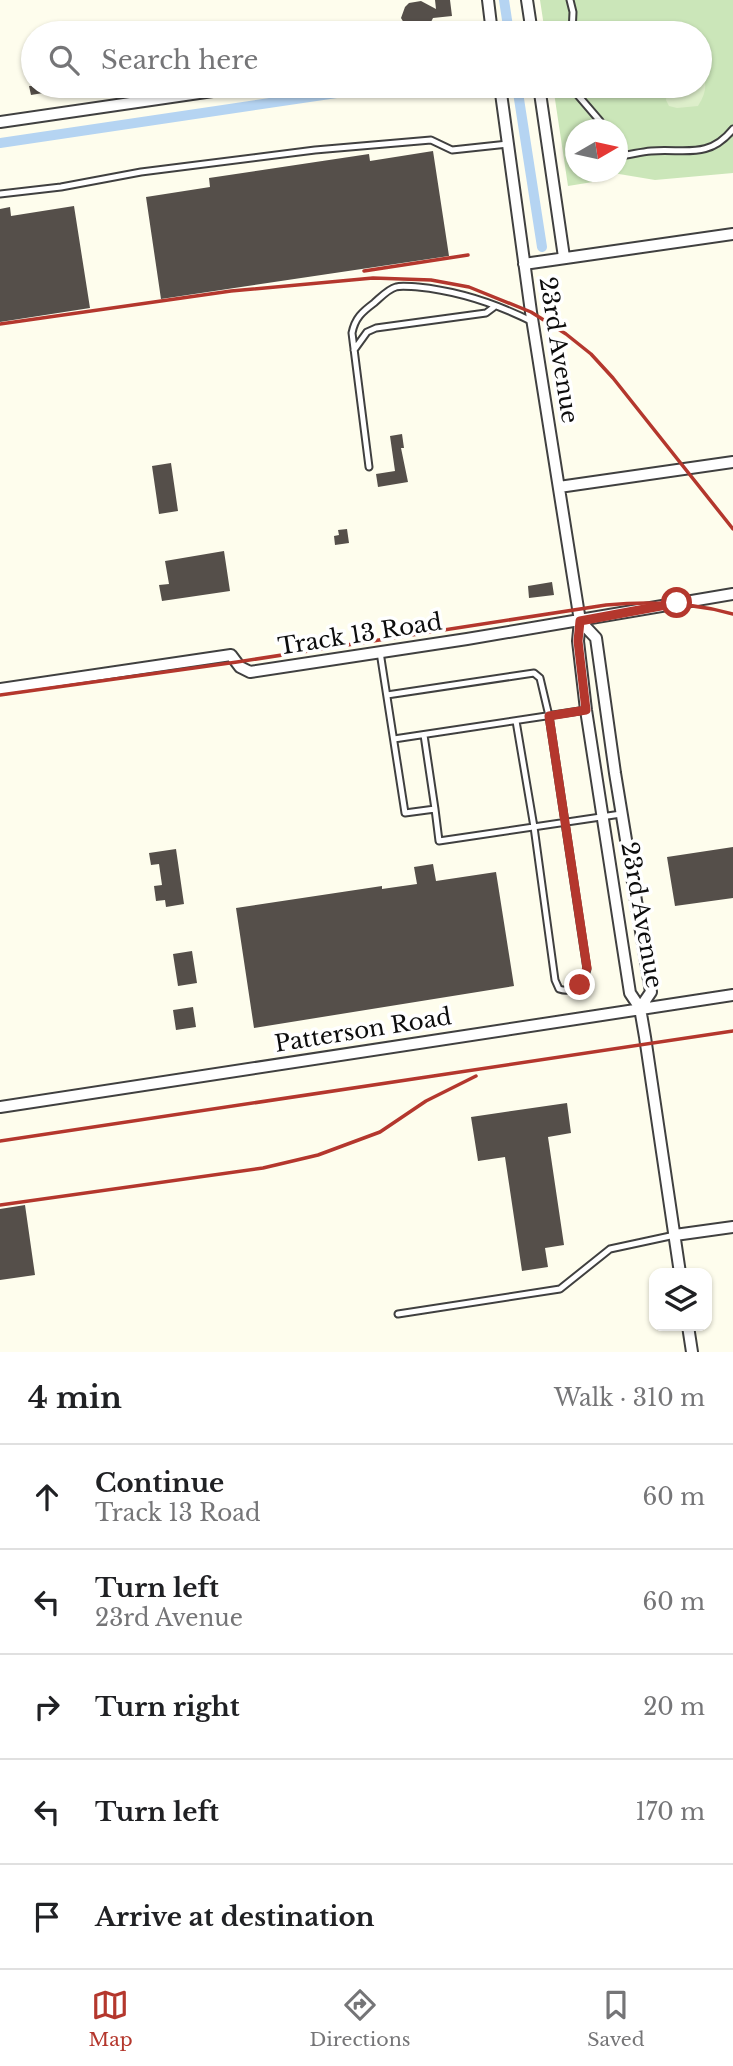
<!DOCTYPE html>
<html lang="en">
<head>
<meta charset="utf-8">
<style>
  :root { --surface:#fff; --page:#f2f2f2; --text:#202124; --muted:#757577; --line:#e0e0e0; --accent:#b4372d }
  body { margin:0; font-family:"Libre Baskerville",serif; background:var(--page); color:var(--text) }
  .controls { position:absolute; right:21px; bottom:21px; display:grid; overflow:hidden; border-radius:14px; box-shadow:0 2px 5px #0004 }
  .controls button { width:63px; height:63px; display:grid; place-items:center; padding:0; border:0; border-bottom:2px solid var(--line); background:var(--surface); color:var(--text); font:35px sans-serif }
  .compass { position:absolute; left:565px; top:119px; width:63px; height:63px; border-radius:50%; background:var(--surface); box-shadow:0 2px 5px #0004; rotate:81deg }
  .stop { position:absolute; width:21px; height:21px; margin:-16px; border:5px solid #b4372d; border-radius:50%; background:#fff }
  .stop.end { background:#b4372d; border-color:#fff; box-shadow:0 2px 7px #0008 }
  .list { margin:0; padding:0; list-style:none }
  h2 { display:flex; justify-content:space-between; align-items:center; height:91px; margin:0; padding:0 28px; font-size:30px }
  h2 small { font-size:23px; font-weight:400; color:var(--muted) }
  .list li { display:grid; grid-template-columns:46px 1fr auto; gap:21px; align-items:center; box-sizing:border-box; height:105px; padding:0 28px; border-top:2px solid var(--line) }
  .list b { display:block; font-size:26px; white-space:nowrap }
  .list p { margin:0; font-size:23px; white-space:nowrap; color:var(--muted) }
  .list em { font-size:23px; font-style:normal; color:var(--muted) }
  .icon { flex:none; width:38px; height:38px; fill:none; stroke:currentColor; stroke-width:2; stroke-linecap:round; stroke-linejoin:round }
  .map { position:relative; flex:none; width:733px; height:1352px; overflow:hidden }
  .search { position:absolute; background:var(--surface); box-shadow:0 2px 5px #0004; left:21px; right:21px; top:21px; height:77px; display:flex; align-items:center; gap:18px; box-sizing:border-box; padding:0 24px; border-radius:38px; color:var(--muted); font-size:26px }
  .sheet { height:616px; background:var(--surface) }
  nav { display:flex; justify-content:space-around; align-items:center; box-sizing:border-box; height:98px; border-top:2px solid var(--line); background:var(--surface); font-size:19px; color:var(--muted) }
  nav a { display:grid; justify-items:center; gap:4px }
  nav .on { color:var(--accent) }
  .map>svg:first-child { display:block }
  .green { fill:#cbe6b9; fill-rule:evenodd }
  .pitch { fill:#ddeeca }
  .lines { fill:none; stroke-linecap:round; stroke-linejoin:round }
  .canal { stroke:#b5d4f2; stroke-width:10 }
  .building { fill:#554f4a }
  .lane-casing { stroke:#404040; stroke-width:9 }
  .street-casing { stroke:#404040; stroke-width:14 }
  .lane { stroke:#fff; stroke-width:5 }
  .street { stroke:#fff; stroke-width:10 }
  .rail { stroke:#b4372d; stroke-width:3.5 }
  .route { stroke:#b4372d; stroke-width:9 }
  .labels { text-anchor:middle; stroke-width:7; stroke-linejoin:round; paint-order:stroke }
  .street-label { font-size:23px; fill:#0d0d0d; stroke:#fff }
</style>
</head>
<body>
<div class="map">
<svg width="733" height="1352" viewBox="0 0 733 1352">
  <rect width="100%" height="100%" fill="#fefded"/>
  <path class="green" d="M540 0H733V173L655 180 607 172 599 181 568 186 553 86H700V33H545ZM576 130H618V172H576Z"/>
  <path class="pitch" d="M700 74C710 82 704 97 698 106L677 108 669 106 666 100 668 86H700Z"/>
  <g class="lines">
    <path class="canal" d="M504 0 509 33
      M517 86 542 247
      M0 143 384 86"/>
  </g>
  <path class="building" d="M435 0H450L452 16 433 18 429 26 418 32 407 28 401 18 405 7 409 3 421 1 436 9Z
    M29 86H60L61 90 31 95Z
    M433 151 449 256 161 299 146 197 210 187 209 178 369 154 370 161Z
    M74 206 90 308 0 322V209L10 207 11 216Z
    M402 434 404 448H401L408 482 378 487 376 474 395 471 390 436Z
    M171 463 178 511 159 514 152 466Z
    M347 529 349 543 335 545 334 536 339 535 338 530Z
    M224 551 230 591 162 601 159 585 169 584 165 561Z
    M552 582 554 595 529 598 528 586Z
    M733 847V898L675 906 667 857Z
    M176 849 184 904 166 907 165 900 156 901 154 886 162 885 159 864 151 865 149 853Z
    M433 864 436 881 496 872 514 986 254 1028 236 908 382 886V889L417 884 414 867Z
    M192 951 197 983 178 986 173 954Z
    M193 1007 196 1027 176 1030 173 1010Z
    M567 1103 571 1133 548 1137 564 1245 545 1248 548 1267 522 1271 505 1157 478 1161 471 1117Z
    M25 1205 35 1275 0 1280V1209Z"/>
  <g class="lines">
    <defs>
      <path id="lane" d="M570 0 573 12 572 33
        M570 86 600 121 603 130
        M618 156C629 155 640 152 651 151 684 148 708 160 733 129
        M0 194 61 187 141 172 315 150 431 140 452 150 508 144
        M354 350 367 332 376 328 486 313 494 307
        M369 467 352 333C355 318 362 312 374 303 380 298 388 289 396 287 402 285 412 287 418 287 459 291 497 304 533 322
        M380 652 405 813 435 809 439 841 621 814
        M387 695 534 673 540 678 549 716 587 969C584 983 574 994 559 989L555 980 534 827 516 721
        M424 735 435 809
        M394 739 586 710
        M398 1314 560 1289 610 1249 675 1235"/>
      <path id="street" d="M488 0 492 33
        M527 0 532 33
        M500 86 531 312 580 621 578 641 586 710 630 993 640 1008 645 1037 680 1273
        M539 86 564 257
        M0 122 247 86
        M524 264 733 234
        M559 487 733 462
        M580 621 596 638 615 773 651 992 640 1008
        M0 689 231 655 240 667 250 672 467 639 733 594
        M0 1107 733 995
        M675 1235 733 1227
        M688 1326 692 1352"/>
    </defs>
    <use href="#lane" class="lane-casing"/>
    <use href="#street" class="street-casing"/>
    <use href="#lane" class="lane"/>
    <use href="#street" class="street"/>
    <path class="rail" d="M364 271 468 255
      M0 324 231 291 373 278 431 280 469 287 531 312 566 334 591 354 613 378 733 529
      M0 695 237 662 606 605C650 601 691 602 733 614
      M0 1141 733 1031
      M0 1205 263 1168 318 1155 380 1132 426 1101 476 1076"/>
  </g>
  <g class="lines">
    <path class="route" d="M580 985 587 968 549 716 586 710 578 641 580 621 677 603"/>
  </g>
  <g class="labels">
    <g class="street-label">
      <text transform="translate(559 350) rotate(81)" y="8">23rd Avenue</text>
      <text transform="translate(360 634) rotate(-9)" y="8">Track 13 Road</text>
      <text transform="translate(642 915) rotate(80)" y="8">23rd Avenue</text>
      <text transform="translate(363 1030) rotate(-9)" y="8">Patterson Road</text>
    </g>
  </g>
</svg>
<div class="controls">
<button><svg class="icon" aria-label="layers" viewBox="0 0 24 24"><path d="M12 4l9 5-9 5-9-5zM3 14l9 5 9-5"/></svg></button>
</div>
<svg class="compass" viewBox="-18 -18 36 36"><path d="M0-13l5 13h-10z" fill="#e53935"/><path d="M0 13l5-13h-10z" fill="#757577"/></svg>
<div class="stop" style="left:677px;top:603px"></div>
<div class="stop end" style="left:580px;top:985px"></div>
<div class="search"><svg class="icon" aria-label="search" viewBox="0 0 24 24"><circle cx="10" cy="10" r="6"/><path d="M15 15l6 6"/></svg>Search here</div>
</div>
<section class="sheet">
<h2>4 min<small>Walk · 310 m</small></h2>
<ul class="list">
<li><svg class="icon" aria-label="ahead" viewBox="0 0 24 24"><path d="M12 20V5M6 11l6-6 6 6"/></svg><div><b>Continue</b><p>Track 13 Road</p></div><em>60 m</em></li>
<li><svg class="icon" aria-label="left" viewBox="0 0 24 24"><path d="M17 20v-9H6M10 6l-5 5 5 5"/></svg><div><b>Turn left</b><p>23rd Avenue</p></div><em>60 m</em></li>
<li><svg class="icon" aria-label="right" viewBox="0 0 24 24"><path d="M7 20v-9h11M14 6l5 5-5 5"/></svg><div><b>Turn right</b></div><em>20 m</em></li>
<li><svg class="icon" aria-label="left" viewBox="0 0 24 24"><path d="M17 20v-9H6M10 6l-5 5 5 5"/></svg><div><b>Turn left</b></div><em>170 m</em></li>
<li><svg class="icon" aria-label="arrive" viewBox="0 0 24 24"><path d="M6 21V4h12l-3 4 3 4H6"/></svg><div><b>Arrive at destination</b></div></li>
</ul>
</section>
<nav>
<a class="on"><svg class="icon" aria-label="map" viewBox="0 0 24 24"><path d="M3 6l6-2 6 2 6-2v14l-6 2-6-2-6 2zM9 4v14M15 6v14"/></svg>Map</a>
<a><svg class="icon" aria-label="directions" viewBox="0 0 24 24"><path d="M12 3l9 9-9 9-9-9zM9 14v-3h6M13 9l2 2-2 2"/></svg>Directions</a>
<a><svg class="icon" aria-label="saved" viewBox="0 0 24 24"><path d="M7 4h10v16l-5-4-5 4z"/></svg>Saved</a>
</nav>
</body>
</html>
